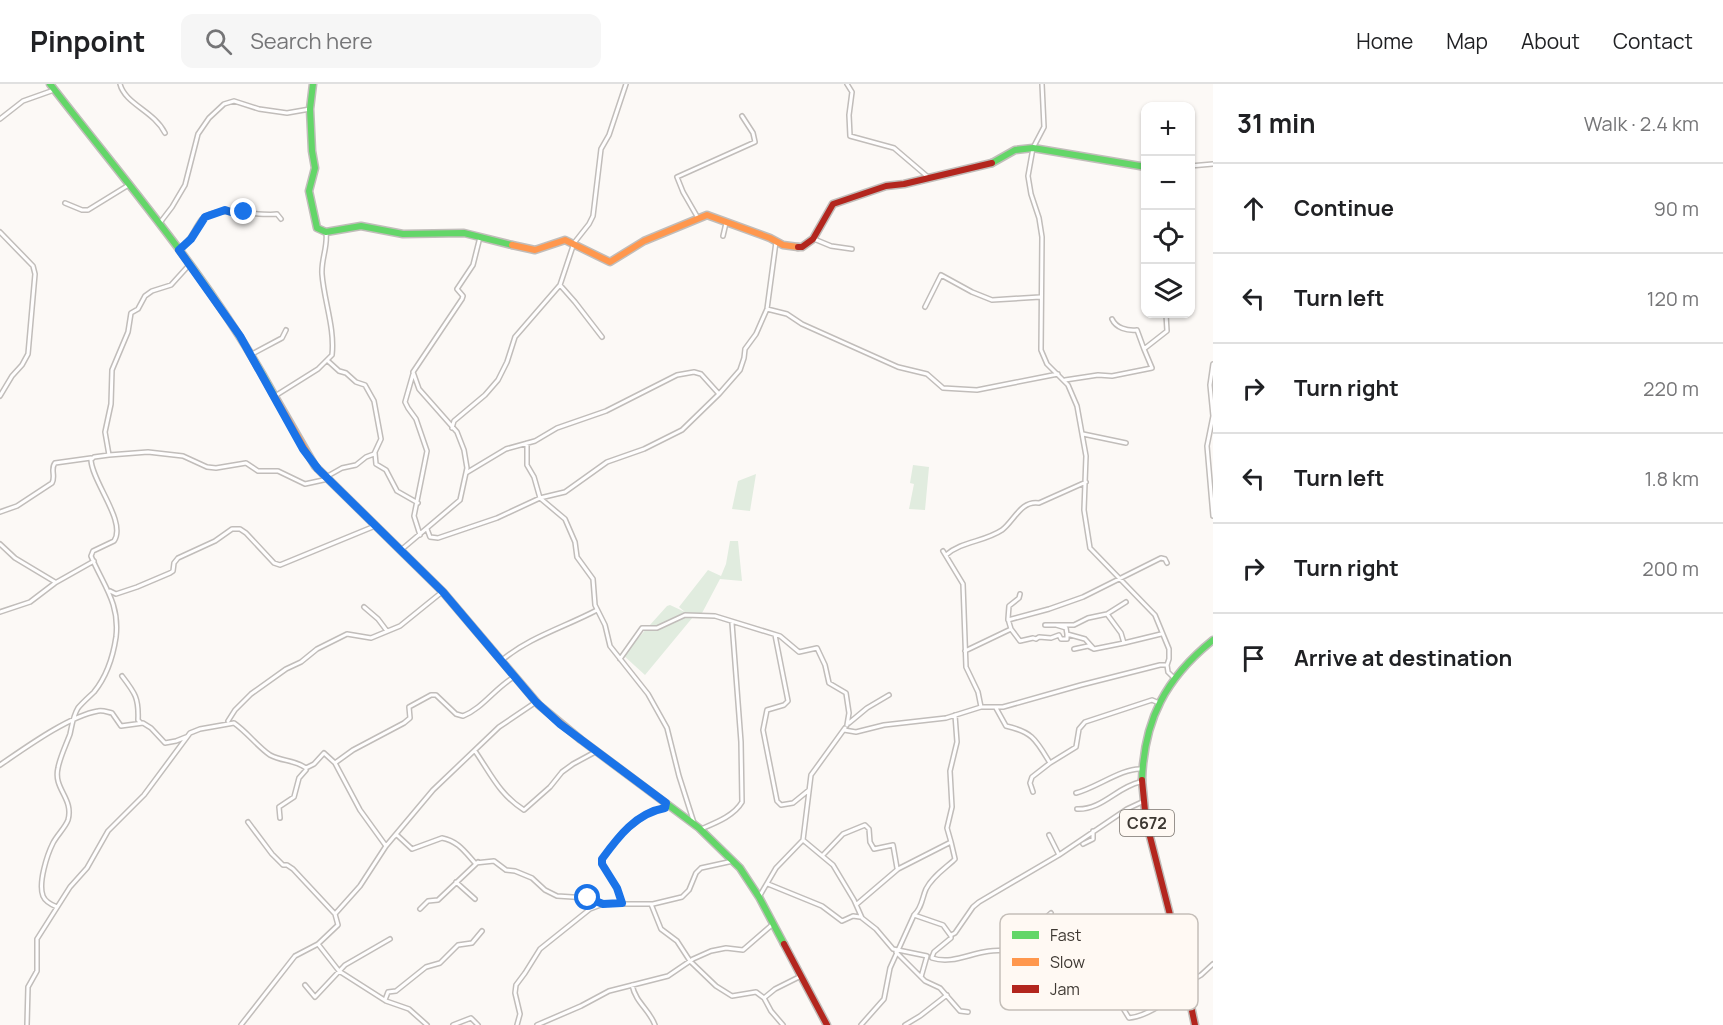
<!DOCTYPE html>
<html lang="en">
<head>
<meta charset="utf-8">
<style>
  :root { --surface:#fff; --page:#f6f6f6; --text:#202124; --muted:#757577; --line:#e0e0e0 }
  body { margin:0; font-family:Manrope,sans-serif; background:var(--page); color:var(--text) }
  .controls { position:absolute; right:18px; top:18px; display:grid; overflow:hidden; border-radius:12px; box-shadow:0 2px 4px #0004 }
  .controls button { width:54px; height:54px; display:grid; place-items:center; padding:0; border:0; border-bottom:2px solid var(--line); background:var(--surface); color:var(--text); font:30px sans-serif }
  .stop { position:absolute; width:18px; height:18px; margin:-14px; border:4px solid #1a73e8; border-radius:50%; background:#fff }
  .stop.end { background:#1a73e8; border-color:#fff; box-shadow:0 2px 6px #0008 }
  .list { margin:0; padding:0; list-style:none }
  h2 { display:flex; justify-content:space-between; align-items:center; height:78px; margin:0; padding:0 24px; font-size:26px }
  h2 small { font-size:20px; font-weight:400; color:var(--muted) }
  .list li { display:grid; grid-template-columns:39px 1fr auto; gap:18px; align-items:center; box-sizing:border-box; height:90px; padding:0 24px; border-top:2px solid var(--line) }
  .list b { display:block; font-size:22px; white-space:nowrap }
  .list em { font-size:20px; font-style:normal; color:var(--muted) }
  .icon { flex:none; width:33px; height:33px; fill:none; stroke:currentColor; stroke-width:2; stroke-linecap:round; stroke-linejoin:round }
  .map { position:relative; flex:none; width:1213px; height:941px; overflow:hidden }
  header { display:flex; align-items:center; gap:36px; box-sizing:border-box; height:84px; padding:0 30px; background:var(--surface); border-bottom:2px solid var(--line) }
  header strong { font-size:28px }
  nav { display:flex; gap:33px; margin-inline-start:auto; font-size:21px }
  .search { width:420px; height:54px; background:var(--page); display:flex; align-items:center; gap:15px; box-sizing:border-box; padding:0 21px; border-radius:12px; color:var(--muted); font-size:22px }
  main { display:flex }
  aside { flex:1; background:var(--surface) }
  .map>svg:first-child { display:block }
  .green { fill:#e1ecdf }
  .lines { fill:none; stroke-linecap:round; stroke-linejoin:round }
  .street-casing { stroke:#c1bdba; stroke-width:6 }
  .fast-casing { stroke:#c1bdba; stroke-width:9 }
  .slow-casing { stroke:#c1bdba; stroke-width:9 }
  .jam-casing { stroke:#c1bdba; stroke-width:9 }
  .street { stroke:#fffefe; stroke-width:3 }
  .fast { stroke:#63d668; stroke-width:6 }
  .slow { stroke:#ff974d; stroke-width:6 }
  .jam { stroke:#b3261e; stroke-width:6 }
  .route { stroke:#1a73e8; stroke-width:8 }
  .labels { text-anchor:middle; stroke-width:4.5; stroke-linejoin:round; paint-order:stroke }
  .shield { fill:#fff9f3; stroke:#78726c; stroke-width:1.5 }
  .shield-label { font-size:16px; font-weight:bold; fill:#3e3832 }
  .key { fill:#fff9f3; stroke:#c5bfb9; stroke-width:1.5 }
  .key-label { font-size:16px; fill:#3e3832 }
</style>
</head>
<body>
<header>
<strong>Pinpoint</strong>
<div class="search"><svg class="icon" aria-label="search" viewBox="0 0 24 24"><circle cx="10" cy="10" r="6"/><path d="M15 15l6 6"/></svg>Search here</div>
<nav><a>Home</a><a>Map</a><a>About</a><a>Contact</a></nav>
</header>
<main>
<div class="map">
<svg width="1213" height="941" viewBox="0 0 1213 941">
  <rect width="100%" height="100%" fill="#fcf9f6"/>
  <path class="green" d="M913 381 929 383 925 426 909 425 914 400 910 399Z
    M756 390 750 427 732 425 738 397Z
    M730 457H738L742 497 720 495 701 531 693 533 645 591 623 571 667 522 670 521 685 528 679 523 708 486 721 492 726 480Z"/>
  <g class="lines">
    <defs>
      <path id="street" d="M120 0C125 20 154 27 165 49
        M847 0 852 8 849 31 850 52 894 64 928 93
        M1042 0 1044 43 1033 64 1028 92 1031 110 1039 134 1042 153 1041 266 1047 280 1068 301 1077 322 1086 372 1084 426 1090 464 1155 531 1169 565V575L1167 581
        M0 35 23 17 54 6
        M1190 82 1213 80
        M65 119 82 126H88L127 102
        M698 134 683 108 677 93 755 58 753 49 742 32
        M159 140 172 123 185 101 198 50 209 34 224 20 234 17 259 25 287 29 310 25
        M0 148 33 182 35 190 28 270 22 281 12 292 0 312
        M723 152 726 139
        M814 155 831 162 852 165
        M179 166C193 155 193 146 202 135 217 120 257 133 277 130L281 135
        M560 201 575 218 602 253
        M925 223 941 191 972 208 992 216 1040 213
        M767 225 787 230 802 240 898 283 927 290 943 304 977 306 1058 290
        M1112 235C1116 244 1127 247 1137 246L1144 265
        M252 270 282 254 286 246
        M1213 280 1210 301 1213 332 1207 362 1213 432
        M413 290 405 318 408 324 416 335 427 367 414 432 420 451
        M1065 296 1098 291 1112 292 1152 284 1144 265 1167 247 1166 230
        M275 312 318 285 332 271C335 244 324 217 322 190 321 175 328 163 326 148
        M452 344 454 337 485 311 498 296 507 278 515 253 560 201 574 159 589 140 593 132 601 65 609 51 626 0
        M1083 350 1126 359
        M527 359V381L534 393 540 414 565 435 575 458 577 473 593 495 595 521 605 541 610 562 648 610 667 644 679 692 694 739
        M375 369 376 380 386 386 397 407 418 419
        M109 371 148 368 183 372 207 383 216 384 246 379 258 387H278L305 400 328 395
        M466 389 506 365 535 357 557 344 606 327 677 291 694 288 701 290 719 310
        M326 393 342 384 356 381 366 373 374 370 381 355 374 317 365 301 356 298 346 289 339 287 328 277
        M0 428 17 422 52 399C56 392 50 385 55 379L91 374
        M427 445 430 453 438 454 497 434 540 414 565 408 607 378 644 365 682 346 719 310 740 286 744 274 745 265 756 250 767 225 776 158
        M0 460 15 474 55 498
        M401 466 460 416 467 384 464 366 457 348 419 305 413 288 462 215 463 212 457 205 473 181 480 153
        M943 467 963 500 966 583 978 608 981 623
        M946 471C962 457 984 458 1002 446 1014 437 1021 416 1039 419L1086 398
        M110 507 116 510 137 503 170 489 173 487 174 479 178 474 215 457 232 445H240L246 449 274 479 280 481 375 442
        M364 523 378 535 387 547
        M0 528 30 518 55 499 94 477
        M1107 530 1126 518
        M1008 536 1049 525 1083 513 1161 474 1165 475 1167 479
        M1045 541H1056
        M1011 545 1008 535 1009 522 1019 514 1020 510
        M1067 550 1066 544 1056 541H1074L1088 534 1107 530 1121 549 1124 559 1094 565
        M775 551 788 617 784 621 767 626 763 646 777 717 781 721 793 719 809 706
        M1124 559 1161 550
        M965 567 1011 545 1020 557 1033 554 1036 555 1039 553 1051 554 1059 551 1061 555H1067V550L1085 555 1094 565 1088 562 1074 565
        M620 575 642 544H657L685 531 715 532 780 552 799 568 817 564 825 581 829 599 846 609 849 629 847 641
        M501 577C529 553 565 543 597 526
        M122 592C135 609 139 614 138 636L140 638
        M996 624 1006 642C1033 648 1036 656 1050 679L1076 663 1079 645 1085 638 1152 616 1159 619
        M228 637 235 626 251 610 286 585 301 578 317 565 347 550 371 554 400 542 442 508
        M849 639 867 624 889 611
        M844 646 856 648 884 641 946 634 981 623H1003L1081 601 1160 581H1167L1168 588 1173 593
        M475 667C491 690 499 710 524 726L550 703 562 688 573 680 597 667
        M335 679 353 666 404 639 410 634 409 623 431 611H436L456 630 463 632C483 624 495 604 514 593
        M0 681C25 664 69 632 98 627 103 626 107 628 112 629L121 642 143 639 151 644 165 659 176 657 186 653
        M1033 708 1030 699 1032 693 1050 679
        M1076 709C1096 704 1122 684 1141 685
        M1077 725C1102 726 1117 703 1140 698
        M280 734 279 723 294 713 299 694 306 686
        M248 738 272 770 283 781H287L293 785 335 830
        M701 745C715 739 734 732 742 718L741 658 732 539
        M1049 751 1059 771 1127 725 1142 718
        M395 752 397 751 412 765 442 754C458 757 465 768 475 779L494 777 506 786 515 787 532 794 545 806 557 812 588 814 602 819
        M803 756 833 781 854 816 862 834 876 845 893 865 927 872 921 893
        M1083 760 1093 755V747
        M823 771 843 750 865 741 869 745 870 758 874 765 893 761 897 784
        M456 798 475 815
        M768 800 822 822 842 837 853 832 860 833
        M759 813 776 784 803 756 811 691 845 644
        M622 819 617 804 602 780V775L620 751 648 729 665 724 666 721
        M651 820 661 845 677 857 690 877 716 902 732 912 756 908 764 914
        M857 820 898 785 951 758 947 744 952 723 950 687 957 658 955 631
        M57 823C52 821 45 817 43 812 38 799 47 771 53 759 57 751 65 744 68 736 74 714 53 705 58 684 60 673 66 661 70 650 72 641 73 632 78 624 83 618 89 613 94 608 107 592 113 573 116 553 120 519 103 501 91 472L93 467 114 457C127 438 92 398 91 376L94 373 109 371 105 348 111 320 112 286 128 248 131 229 138 225 145 212 152 207 171 201 190 180
        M420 825 428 817 438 816 478 778
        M1051 829C1042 836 1037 848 1037 859L1059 867 1066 874 1082 877 1091 882 1112 906 1129 934C1146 933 1173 914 1187 902
        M914 831C922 824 922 814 926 805 932 793 944 785 953 777L955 775 951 758
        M951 851 955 849 973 823 979 818 1059 771
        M318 860 339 887 386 917 409 925 427 941
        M896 868 925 897 940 904 960 927 968 928
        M932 874C950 880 967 871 984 868 1006 864 1013 870 1036 859
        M1186 900 1201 891 1213 880
        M305 901 315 913 345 881 390 855
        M632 901C636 919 649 925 655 941
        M385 916 388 908 396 907 426 883 440 879 458 861 472 859 482 847
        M27 941 28 903 37 887V855L70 803 87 784 108 747 144 711 190 649 200 645 234 639C247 648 257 662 270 671 283 678 293 675 306 684L314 680 324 669 335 679 360 726 386 762
        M241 941 295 872 318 860 338 841 335 830 360 802 386 762 433 706 499 643 536 618
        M453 941 471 934 478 941
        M517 941 520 930 515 909 516 901 525 889 540 865 590 825 603 820H653L682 813 689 806 696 789 701 784 733 777
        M537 941 581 922 609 907 668 892 693 875 711 867 726 864 743 866 773 840
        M783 941 771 927 764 914 775 905 801 892
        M861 941 884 915 890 884 914 831 943 841 951 852V854L934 868 932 873
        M905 941 920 932 947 911"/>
      <path id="fast" d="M50 0C128 101 213 198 274 311
        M313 0 310 25 312 67 315 84 309 107 317 144 326 148 361 142 403 150 464 149 512 161
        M992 79 1015 66 1033 64 1146 83
        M580 655 699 744 740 784 759 813 784 860
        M1142 696C1144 635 1166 594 1213 556"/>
      <path id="slow" d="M512 161 535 166 565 156 610 178 644 157 707 131 770 154 783 161 798 163
        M274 311 315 382 443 508 539 621 580 655"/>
      <path id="jam" d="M798 163H802L813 155 833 120 886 102 904 100 992 79
        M1142 696 1146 737 1180 870 1195 941
        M784 860 827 941"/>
    </defs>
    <use href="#street" class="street-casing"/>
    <use href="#fast" class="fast-casing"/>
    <use href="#slow" class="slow-casing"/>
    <use href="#jam" class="jam-casing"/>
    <use href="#street" class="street"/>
    <use href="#fast" class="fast"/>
    <use href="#slow" class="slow"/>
    <use href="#jam" class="jam"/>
  </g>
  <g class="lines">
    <path class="route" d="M244 128 234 129 225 126 205 133 191 155 179 166 240 252 303 365 318 385 443 508 536 618 560 640 666 719 665 724C636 729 618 753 602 775V780L617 804 622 819 603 820 588 814"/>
  </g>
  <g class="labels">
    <rect class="shield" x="1120" y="726" width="54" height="26" rx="4.5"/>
    <g class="shield-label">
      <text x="1147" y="745">C672</text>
    </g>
  </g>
  <rect x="1000" y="830" width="198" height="96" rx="9" class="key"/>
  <rect x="1012" y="847" width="27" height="8" fill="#63d668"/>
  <rect x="1012" y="874" width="27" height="8" fill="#ff974d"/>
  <rect x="1012" y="901" width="27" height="8" fill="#b3261e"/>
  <g class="key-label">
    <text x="1050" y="857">Fast</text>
    <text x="1050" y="884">Slow</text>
    <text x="1050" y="911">Jam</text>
  </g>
</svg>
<div class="controls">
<button>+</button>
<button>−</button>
<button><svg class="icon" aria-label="locate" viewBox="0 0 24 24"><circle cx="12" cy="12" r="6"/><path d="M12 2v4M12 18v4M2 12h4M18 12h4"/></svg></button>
<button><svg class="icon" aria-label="layers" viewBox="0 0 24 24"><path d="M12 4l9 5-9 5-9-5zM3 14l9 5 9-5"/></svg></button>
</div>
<div class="stop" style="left:588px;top:814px"></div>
<div class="stop end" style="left:244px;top:128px"></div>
</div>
<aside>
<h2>31 min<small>Walk · 2.4 km</small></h2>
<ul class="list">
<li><svg class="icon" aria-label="ahead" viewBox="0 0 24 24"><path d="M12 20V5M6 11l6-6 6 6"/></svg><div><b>Continue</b></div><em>90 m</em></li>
<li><svg class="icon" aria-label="left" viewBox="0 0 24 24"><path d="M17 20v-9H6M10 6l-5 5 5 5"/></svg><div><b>Turn left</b></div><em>120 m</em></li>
<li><svg class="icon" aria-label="right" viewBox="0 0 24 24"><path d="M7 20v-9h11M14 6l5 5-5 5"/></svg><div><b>Turn right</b></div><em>220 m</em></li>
<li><svg class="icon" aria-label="left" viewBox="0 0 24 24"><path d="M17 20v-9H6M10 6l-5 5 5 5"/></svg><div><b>Turn left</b></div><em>1.8 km</em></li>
<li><svg class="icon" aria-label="right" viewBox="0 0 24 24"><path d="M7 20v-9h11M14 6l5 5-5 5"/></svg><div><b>Turn right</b></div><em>200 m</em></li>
<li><svg class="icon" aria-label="arrive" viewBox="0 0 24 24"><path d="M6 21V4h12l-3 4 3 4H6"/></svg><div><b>Arrive at destination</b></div></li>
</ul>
</aside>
</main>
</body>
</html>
